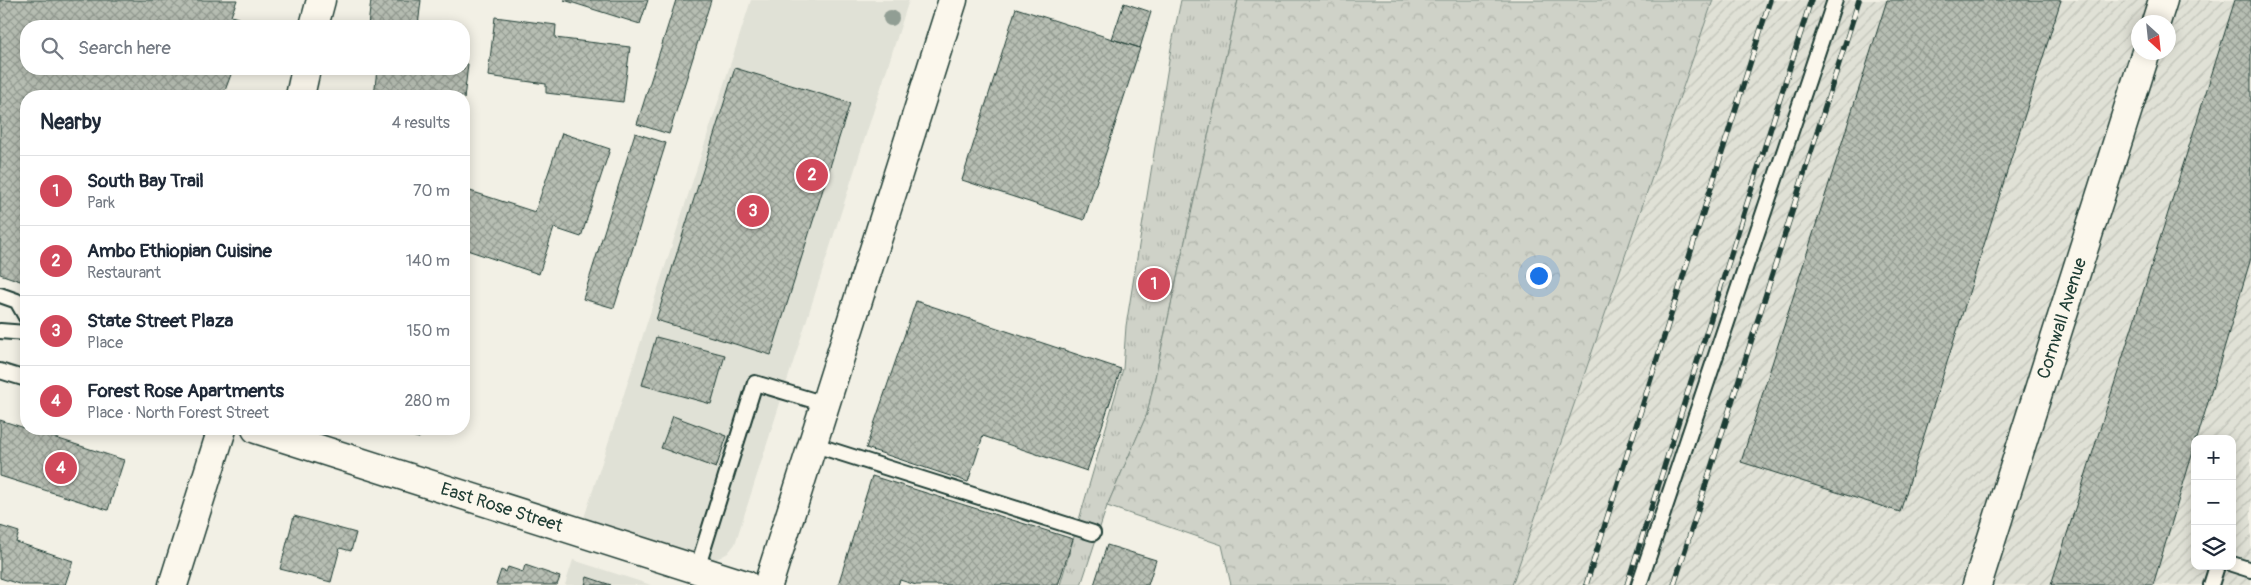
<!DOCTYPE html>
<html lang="en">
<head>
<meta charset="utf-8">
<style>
  :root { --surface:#fff; --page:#f2f2f3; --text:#1f2937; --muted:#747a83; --line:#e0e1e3; --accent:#d1495b }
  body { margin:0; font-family:Pangolin,sans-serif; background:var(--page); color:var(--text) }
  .controls { position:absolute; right:15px; bottom:15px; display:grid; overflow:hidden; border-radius:10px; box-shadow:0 2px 12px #0003 }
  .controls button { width:45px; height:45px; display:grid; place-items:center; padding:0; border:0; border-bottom:1px solid var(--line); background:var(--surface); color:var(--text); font:25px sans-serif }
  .compass { position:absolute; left:2131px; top:15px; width:45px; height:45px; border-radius:50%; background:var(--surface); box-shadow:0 2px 12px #0003; rotate:153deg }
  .you { position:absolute; left:1538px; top:275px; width:18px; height:18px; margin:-12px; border:4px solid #fff; border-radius:50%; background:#1a73e8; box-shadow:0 0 0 8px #1a73e833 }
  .badge { display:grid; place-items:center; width:32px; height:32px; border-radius:50%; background:var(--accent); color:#fff; font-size:16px; font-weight:700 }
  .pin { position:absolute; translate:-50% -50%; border:2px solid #fff; box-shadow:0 1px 5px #0006 }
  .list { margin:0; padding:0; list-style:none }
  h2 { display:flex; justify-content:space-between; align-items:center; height:65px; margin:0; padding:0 20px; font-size:21px }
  h2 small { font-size:16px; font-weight:400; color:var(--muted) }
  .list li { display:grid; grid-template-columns:32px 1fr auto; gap:15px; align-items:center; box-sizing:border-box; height:70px; padding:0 20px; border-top:1px solid var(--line) }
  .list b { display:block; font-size:19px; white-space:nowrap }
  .list p { margin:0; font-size:16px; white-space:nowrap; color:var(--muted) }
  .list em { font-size:16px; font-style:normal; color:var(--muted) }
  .icon { flex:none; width:28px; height:28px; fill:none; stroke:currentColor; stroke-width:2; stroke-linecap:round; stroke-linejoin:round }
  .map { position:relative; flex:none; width:2251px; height:585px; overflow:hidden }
  .search { position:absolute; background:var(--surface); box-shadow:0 2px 12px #0003; left:20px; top:20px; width:450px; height:55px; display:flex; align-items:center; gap:12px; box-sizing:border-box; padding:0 18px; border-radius:20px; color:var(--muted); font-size:19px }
  .panel { position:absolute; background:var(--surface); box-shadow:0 2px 12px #0003; left:20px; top:90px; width:450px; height:345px; border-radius:20px }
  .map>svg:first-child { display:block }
  .built { fill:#e0e1d6 }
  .industrial { fill:url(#industrial-furrows); fill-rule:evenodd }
  .grass { fill:url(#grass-tufts); stroke:#77887e }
  .forest { fill:url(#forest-crowns); stroke:#77887e }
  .building { fill:url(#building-cross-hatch); stroke:#1f3d34 }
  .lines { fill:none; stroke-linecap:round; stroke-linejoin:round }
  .lane-casing { stroke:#1f3d34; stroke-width:18 }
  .street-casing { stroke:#1f3d34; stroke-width:31 }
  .secondary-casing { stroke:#1f3d34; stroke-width:31 }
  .lane { stroke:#fbf7ec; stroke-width:14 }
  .street { stroke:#fbf7ec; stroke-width:28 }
  .secondary { stroke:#fbf7ec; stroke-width:28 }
  .rail-casing { stroke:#1f3d34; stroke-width:5.5 }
  .rail { stroke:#fbf7ec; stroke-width:4; stroke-dasharray:11; stroke-linecap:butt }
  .tree { fill:#919e94 }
  .labels { text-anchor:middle; stroke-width:5; stroke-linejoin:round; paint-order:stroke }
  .street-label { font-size:18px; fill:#1f3d34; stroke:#fbf7ec }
</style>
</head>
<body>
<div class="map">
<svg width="2251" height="585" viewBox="0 0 2251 585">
  <defs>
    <pattern id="industrial-furrows" width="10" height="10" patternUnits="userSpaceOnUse" patternTransform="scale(1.25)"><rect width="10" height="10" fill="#e0e1d6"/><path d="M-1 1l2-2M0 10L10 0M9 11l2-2" fill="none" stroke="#c0c2b8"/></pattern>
    <pattern id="grass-tufts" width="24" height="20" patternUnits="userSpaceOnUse" patternTransform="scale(1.25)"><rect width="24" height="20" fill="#cfd2c8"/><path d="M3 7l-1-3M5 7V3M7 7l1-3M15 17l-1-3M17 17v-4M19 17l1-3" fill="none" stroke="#b1b5ac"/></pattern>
    <pattern id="forest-crowns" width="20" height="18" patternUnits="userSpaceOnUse" patternTransform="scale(1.25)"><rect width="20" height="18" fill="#cfd2c8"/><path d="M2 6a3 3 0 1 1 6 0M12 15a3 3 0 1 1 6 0" fill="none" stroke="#b1b5ac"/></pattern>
    <pattern id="building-cross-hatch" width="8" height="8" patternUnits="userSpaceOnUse" patternTransform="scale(1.25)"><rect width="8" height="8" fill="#b7beb3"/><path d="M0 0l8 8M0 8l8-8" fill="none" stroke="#949c92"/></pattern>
  </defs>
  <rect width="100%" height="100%" fill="#f2f0e5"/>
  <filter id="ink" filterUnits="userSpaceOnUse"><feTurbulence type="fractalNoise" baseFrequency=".02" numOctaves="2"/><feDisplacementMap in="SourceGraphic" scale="10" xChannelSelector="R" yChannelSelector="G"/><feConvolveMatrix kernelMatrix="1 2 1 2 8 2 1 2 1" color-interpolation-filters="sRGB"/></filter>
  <g filter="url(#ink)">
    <path class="built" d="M751 0H909L735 544 728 553 717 559 705 560 583 521Z
      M573 560 651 585H565Z"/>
    <path class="industrial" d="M1713 0H2251V585H1512ZM2138 22H2168V52H2138ZM2195 439H2232V566H2195Z"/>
    <path class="grass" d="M1181 0H1238L1147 414 1107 506 1081 585H1060L1123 369 1126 326 1171 48Z"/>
    <path class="forest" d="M1238 0H1713L1512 585H1231L1222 545 1107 506 1147 414Z"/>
    <path class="building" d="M0 0H237L231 16 249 21 247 26H26V69H233L223 96H26V283L0 274Z
      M371 0H421L418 26H368Z
      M564 0H648L640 24Z
      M676 0H711L669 134 637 124Z
      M1887 0H2061L1900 512 1741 462Z
      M2235 0H2251V258L2197 439H2195V445L2153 585H2051Z
      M1124 3 1151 12 1140 48 1112 39Z
      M1016 8 1140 48 1084 220 962 180Z
      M495 17 556 25 555 38 630 47 623 102 546 93V84L488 76Z
      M464 64H468L464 99V96H374L377 69H464Z
      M735 68 850 103 771 355 656 320Z
      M562 133 610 149 581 237 554 228 539 274 464 249V189L535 212Z
      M635 133 666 143 614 308 583 299Z
      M916 301 1121 369 1087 471 983 436 968 482 866 448Z
      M656 337 725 355 711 404 642 385Z
      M673 416 727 436 716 468 661 448Z
      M0 420 124 460 108 510 0 476Z
      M401 429H422L419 438 400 433Z
      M872 476 1073 539 1058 585H916L900 580 898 585H838Z
      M294 516 356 533 351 551 340 548 331 582 280 569Z
      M0 526 19 532 16 542 73 561 65 585H22L0 578Z
      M1107 545 1156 560 1148 585H1094Z
      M525 565 560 577 557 585H496L501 570 506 572 508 567 523 572Z
      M587 577 611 585H585Z"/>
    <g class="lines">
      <defs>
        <path id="lane" d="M0 295 17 301 26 317
          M0 331 26 333
          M0 371 26 379
          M812 444 1093 533
          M2232 564 2251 570
          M697 569 755 383 825 404
          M1639 585 1835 0
          M2211 585 2217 566"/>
        <g id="street">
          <path id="s1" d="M256 429 746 585"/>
        </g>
        <g id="secondary">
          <path d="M2156 22 2163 0"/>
          <path d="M314 26 321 0"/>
          <path d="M300 96 306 69"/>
          <path d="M173 585 222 429"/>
          <path d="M768 585 953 0"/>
          <path id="s2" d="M1977 585 2146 52"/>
        </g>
      </defs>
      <use href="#lane" class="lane-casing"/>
      <use href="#street" class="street-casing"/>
      <use href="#secondary" class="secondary-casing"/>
      <use href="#lane" class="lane"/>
      <use href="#street" class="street"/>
      <use href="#secondary" class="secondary"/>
      <defs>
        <path id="rail" d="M1586 585 1770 0
          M1627 585 1811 0
          M1674 585 1859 0"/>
      </defs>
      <use href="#rail" class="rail-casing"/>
      <use href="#rail" class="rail"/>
    </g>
    <circle class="tree" cx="891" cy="18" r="8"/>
  </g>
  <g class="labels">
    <g class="street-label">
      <text dy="6" stroke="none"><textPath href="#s2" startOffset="280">Cornwall Avenue</textPath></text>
      <text dy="6" stroke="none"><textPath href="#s1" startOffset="258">East Rose Street</textPath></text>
    </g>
  </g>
</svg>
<div class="controls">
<button>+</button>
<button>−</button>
<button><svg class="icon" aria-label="layers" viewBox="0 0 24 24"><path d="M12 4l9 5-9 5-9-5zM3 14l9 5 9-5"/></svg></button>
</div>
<svg class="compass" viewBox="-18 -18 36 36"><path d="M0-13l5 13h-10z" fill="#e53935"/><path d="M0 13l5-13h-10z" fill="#747a83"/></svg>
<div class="you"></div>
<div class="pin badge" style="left:1154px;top:284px">1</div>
<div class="pin badge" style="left:812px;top:175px">2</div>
<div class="pin badge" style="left:753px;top:211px">3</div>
<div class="pin badge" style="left:61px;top:468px">4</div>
<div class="search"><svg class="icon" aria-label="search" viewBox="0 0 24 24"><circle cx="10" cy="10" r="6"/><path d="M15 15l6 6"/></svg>Search here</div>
<section class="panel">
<h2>Nearby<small>4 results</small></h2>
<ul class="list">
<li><span class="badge">1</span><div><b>South Bay Trail</b><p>Park</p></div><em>70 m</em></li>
<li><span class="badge">2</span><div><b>Ambo Ethiopian Cuisine</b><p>Restaurant</p></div><em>140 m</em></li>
<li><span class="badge">3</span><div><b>State Street Plaza</b><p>Place</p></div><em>150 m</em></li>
<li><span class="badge">4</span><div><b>Forest Rose Apartments</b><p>Place · North Forest Street</p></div><em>280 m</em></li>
</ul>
</section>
</div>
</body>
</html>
